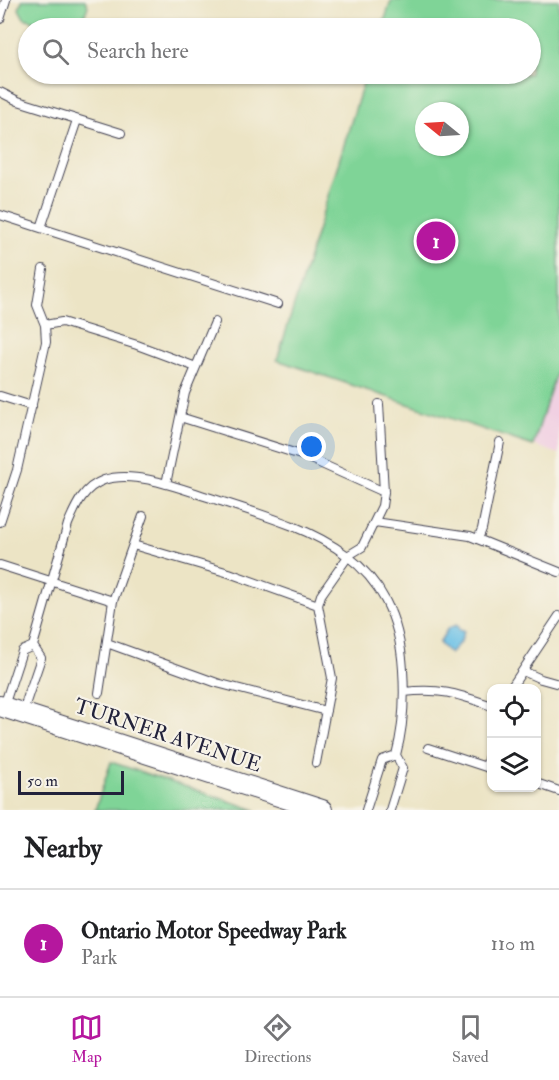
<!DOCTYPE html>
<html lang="en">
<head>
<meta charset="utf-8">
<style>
  :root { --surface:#fff; --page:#f2f2f2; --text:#202124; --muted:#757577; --line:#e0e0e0; --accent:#b5179e }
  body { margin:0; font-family:"IM FELL Double Pica",serif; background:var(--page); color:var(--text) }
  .controls { position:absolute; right:18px; bottom:18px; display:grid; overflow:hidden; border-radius:12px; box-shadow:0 2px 4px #0004 }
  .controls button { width:54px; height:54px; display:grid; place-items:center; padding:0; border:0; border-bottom:2px solid var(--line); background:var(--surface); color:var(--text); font:30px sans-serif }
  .compass { position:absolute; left:415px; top:102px; width:54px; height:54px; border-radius:50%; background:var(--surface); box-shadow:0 2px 4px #0004; rotate:288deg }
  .scale { position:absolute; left:18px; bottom:15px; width:106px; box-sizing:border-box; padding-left:6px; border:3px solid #22223b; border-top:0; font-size:16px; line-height:21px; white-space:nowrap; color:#22223b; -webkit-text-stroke:4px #f7f3e8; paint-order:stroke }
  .you { position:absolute; left:312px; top:447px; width:21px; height:21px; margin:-15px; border:4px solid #fff; border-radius:50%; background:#1a73e8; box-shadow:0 0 0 9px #1a73e833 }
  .badge { display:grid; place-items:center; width:39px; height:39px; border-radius:50%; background:var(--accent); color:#fff; font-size:20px; font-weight:700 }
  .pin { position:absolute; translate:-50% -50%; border:3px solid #fff; box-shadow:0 2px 6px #0006 }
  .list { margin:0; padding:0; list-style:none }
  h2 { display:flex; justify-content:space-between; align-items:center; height:78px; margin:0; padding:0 24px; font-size:26px }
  h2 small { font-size:20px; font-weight:400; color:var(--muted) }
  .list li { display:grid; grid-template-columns:39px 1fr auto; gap:18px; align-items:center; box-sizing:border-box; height:108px; padding:0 24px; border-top:2px solid var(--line) }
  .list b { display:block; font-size:22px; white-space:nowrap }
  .list p { margin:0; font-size:20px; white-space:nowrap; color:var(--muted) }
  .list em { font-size:20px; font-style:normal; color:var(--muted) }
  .icon { flex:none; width:33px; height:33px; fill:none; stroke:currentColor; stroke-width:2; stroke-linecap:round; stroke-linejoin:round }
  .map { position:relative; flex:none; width:559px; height:810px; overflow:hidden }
  .search { position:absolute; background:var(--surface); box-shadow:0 2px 4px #0004; left:18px; right:18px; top:18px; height:66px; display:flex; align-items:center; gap:15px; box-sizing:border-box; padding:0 21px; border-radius:33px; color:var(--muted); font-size:22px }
  .sheet { height:186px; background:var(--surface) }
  nav { display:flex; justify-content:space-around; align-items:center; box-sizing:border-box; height:84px; border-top:2px solid var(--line); background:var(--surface); font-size:16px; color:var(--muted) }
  nav a { display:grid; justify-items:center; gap:3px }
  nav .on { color:var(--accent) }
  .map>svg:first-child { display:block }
  .built { fill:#f1d0e2 }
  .green { fill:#7fd497; stroke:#507b69; stroke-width:1.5; fill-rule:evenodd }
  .water { fill:#69c0e6; stroke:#467190; stroke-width:1.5 }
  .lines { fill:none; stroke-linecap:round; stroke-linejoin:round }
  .service-casing { stroke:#403f50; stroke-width:10 }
  .tertiary-casing { stroke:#403f50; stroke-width:22 }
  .service { stroke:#fff; stroke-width:8 }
  .tertiary { stroke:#fff; stroke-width:20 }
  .labels { text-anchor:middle; stroke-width:4.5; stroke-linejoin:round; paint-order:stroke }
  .street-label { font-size:21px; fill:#22223b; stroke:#f7f3e8 }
</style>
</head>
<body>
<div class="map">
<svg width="559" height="810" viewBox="0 0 559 810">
  <rect width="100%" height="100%" fill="#f7f3e8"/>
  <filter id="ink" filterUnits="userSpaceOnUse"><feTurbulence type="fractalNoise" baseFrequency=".0167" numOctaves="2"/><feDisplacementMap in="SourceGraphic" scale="12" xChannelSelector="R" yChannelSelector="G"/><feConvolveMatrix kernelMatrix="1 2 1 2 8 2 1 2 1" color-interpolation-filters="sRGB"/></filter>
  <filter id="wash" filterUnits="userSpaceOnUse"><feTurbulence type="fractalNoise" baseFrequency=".008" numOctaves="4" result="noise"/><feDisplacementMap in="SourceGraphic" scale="24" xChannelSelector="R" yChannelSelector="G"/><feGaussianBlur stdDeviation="1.35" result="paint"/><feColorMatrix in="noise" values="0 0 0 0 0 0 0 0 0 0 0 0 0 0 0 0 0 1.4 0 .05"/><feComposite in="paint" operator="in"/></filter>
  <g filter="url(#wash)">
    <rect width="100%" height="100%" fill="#ece4c5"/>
    <path class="built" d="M559 363V454L533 445Z"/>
    <path class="green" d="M22 0H85L88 6 80 28H56L24 18 19 9Z
      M394 0H559V363L533 446 277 360 366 74H530V28H382L391 1ZM424 111H460V147H424Z
      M111 762 256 810H95Z"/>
    <path class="water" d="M457 625 459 630 464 631 461 641 450 654 439 643 448 628Z"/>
  </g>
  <g filter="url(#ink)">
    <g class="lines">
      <defs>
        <path id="service" d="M0 19 6 0
          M0 92 18 101 121 133
          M0 215 278 304
          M41 228 77 120
          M45 325 62 322 137 345 196 367
          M0 396 32 406
          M180 417 304 456 384 492
          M166 484 185 393 215 322
          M0 522 17 470 46 342 45 325 37 305 43 269
          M375 522 470 536 559 572
          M478 539 482 529 500 442
          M133 545 229 573 318 605
          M0 565 113 601
          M107 643 217 683 326 711
          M523 671 541 679 559 684
          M511 688 559 616
          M404 692C442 688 457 694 492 706
          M99 693 113 601 143 516
          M4 706 22 651 33 646 68 524C76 505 84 487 104 480 135 469 184 490 214 499 310 530 396 552 403 670 405 700 404 726 396 755L403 768 390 810
          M23 711 41 658 33 646
          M428 748 492 769
          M316 763 332 678 318 605 321 595 349 555 362 547 382 506 384 492 379 404
          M486 767 492 744
          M536 783 559 791
          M366 810 382 760 396 755"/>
        <path id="tertiary" d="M0 706 322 810"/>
      </defs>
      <use href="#service" class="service-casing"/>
      <use href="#tertiary" class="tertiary-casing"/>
      <use href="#service" class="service"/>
      <use href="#tertiary" class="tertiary"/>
    </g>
  </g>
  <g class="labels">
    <g class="street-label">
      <text transform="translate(168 735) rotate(18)" y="7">TURNER AVENUE</text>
    </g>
  </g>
</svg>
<div class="controls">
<button><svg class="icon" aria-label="locate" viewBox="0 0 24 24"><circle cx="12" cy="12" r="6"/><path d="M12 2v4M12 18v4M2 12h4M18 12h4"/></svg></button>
<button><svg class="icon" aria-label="layers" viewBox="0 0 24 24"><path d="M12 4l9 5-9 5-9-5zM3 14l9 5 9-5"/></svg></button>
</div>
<svg class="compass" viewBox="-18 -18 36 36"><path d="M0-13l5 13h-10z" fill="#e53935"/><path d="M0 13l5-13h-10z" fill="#757577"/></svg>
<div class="scale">50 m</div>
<div class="you"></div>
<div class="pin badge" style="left:436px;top:241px">1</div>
<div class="search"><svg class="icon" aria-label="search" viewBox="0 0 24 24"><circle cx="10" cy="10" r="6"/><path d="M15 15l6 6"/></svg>Search here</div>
</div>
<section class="sheet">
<h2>Nearby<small></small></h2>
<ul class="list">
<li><span class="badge">1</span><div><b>Ontario Motor Speedway Park</b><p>Park</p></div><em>110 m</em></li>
</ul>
</section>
<nav>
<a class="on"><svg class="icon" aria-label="map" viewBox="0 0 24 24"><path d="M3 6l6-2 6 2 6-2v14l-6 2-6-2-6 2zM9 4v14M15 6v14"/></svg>Map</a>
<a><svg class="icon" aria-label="directions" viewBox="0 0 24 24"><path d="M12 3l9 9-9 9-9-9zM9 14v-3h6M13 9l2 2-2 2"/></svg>Directions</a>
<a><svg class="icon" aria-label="saved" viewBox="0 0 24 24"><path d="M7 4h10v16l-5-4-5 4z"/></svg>Saved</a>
</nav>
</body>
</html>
